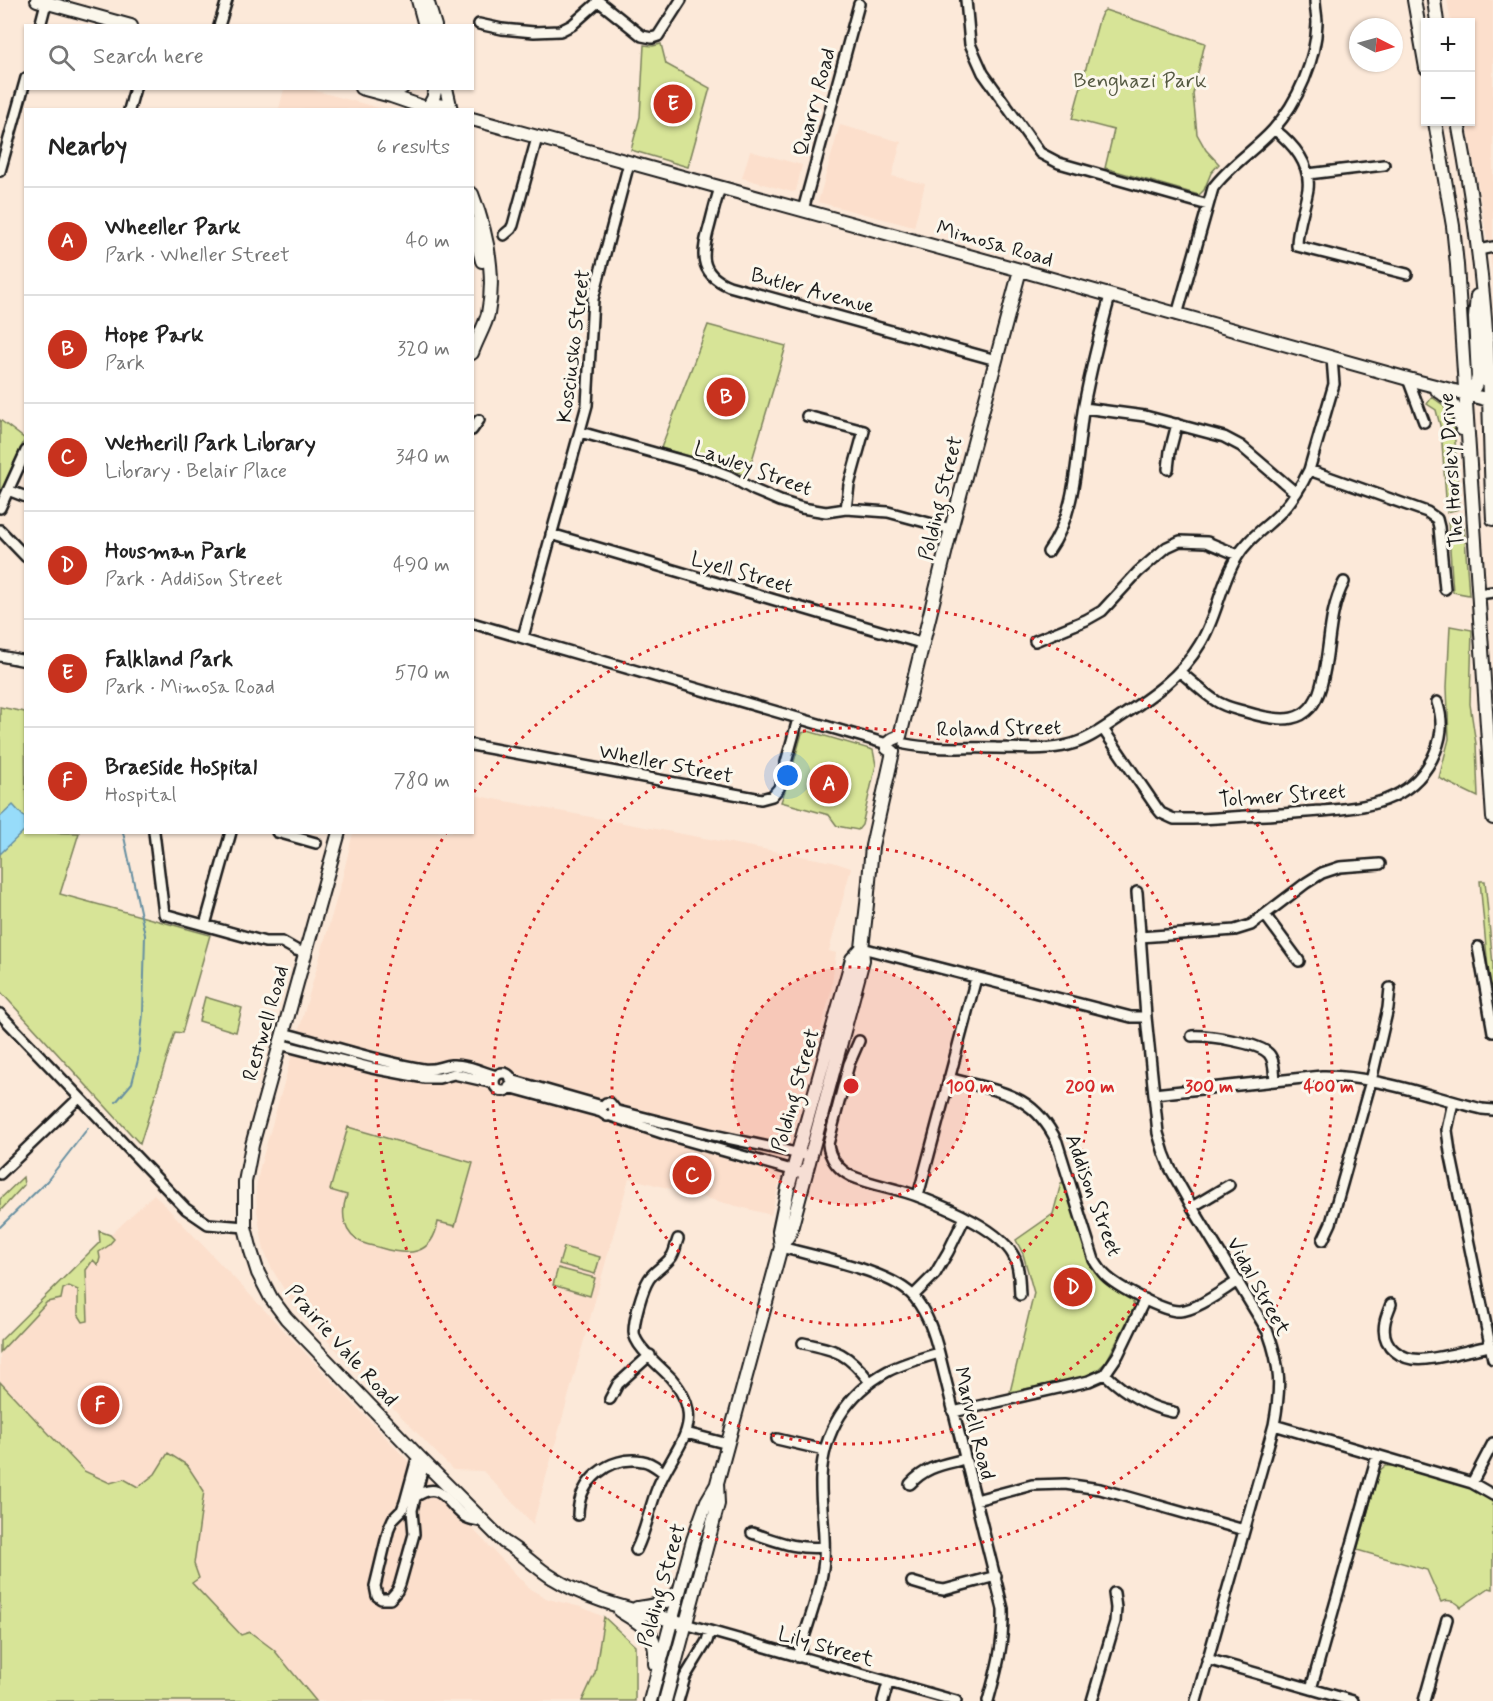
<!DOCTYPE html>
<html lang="en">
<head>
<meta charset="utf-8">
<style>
  :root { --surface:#fff; --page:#f6f6f6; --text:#222; --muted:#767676; --line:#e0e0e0; --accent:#c8321e }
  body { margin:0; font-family:Mynerve,sans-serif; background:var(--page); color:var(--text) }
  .controls { position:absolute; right:18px; top:18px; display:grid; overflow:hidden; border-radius:0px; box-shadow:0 2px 4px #0004 }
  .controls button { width:54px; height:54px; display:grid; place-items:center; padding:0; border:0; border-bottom:2px solid var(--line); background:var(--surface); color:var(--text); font:30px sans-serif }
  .compass { position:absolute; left:1349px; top:18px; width:54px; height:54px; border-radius:50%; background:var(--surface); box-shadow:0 2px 4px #0004; rotate:96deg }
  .you { position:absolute; left:788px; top:776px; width:21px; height:21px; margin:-15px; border:4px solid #fff; border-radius:50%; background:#1a73e8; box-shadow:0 0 0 9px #1a73e833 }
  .badge { display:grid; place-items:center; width:39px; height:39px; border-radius:50%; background:var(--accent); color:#fff; font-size:20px; font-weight:700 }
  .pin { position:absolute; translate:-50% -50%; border:3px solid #fff; box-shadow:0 2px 6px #0006 }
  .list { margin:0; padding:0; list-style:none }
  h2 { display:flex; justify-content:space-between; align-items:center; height:78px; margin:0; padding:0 24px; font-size:26px }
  h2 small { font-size:20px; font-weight:400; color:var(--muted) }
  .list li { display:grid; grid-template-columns:39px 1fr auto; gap:18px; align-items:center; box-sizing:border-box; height:108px; padding:0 24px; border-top:2px solid var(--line) }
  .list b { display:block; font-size:22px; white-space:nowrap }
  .list p { margin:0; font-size:20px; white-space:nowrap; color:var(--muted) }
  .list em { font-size:20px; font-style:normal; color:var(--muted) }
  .icon { flex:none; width:33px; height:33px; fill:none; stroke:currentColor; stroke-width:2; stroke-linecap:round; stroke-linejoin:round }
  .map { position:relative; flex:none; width:1493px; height:1701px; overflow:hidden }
  .search { position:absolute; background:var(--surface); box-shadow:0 2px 4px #0004; left:24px; top:24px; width:450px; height:66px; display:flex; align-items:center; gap:15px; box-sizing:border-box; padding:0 21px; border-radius:0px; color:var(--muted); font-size:22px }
  .panel { position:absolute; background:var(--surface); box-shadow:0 2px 4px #0004; left:24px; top:108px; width:450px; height:726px; border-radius:0px }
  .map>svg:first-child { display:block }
  .built { fill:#fcdfcc }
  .green { fill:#d7e497; stroke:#7a805a; stroke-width:1.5 }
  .water { fill:#97dcfa; stroke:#668fa1; stroke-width:1.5 }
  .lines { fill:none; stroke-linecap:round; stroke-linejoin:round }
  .stream { stroke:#668fa1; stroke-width:2 }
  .minor-casing { stroke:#1c1c1c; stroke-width:14 }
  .major-casing { stroke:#1c1c1c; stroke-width:16 }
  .minor { stroke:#fbf7ec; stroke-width:9 }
  .major { stroke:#fbf7ec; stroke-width:12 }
  .ring { fill:none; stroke:#d62828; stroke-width:3; stroke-dasharray:3 6 }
  .labels { text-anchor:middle; stroke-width:6; stroke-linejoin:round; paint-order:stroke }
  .park-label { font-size:21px; fill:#545841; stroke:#fbf7ec }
  .street-label { font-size:21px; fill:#1c1c1c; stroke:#fbf7ec }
  .centre { fill:#d62828; stroke:#fbf7ec; stroke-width:3 }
  .ring-label { font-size:18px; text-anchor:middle; font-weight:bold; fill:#d62828; stroke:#fbf7ec; stroke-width:6; stroke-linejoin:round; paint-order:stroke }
</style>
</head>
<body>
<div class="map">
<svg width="1493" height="1701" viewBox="0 0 1493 1701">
  <rect width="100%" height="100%" fill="#fce9d9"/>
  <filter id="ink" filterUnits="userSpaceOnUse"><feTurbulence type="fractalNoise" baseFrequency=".0167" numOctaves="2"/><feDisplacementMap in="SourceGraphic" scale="12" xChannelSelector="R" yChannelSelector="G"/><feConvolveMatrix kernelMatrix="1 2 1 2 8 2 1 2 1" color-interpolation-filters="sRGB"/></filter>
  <g filter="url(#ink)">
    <path class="built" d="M1447 0H1493V273L1467 122H1470V22H1451Z
      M284 89H309L383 109H279Z
      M840 125 901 142 892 176 925 184 914 227 818 202Z
      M750 151 802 165 796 191 792 192 742 178Z
      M473 795 833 862 851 868 829 951 836 953 831 992 791 1137 771 1215 629 1178 533 1524 483 1471 453 1470 294 1306 272 1269 264 1251 257 1211 256 1188 260 1167 341 883 353 833 472 832Z
      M154 1194 530 1589 548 1599 581 1607 604 1617 595 1673 582 1701H303L0 1382V1340Z"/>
    <path class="green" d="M1105 10 1205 43 1193 94 1197 134 1206 150 1219 164 1211 173 1204 190 1199 195 1105 168 1114 130 1072 119 1099 20 1102 13Z
      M661 44 666 64 710 88 688 167 631 150 640 117 644 45 653 46Z
      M708 325 786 346 747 477 729 467 661 448Z
      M1432 397 1443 405 1454 425 1459 509 1447 512 1441 429 1436 410 1427 404Z
      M0 420 25 439 0 494Z
      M1448 521 1464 525 1469 595 1453 592Z
      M1450 626 1472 630 1470 704 1476 744 1478 797 1439 778 1449 739 1447 687Z
      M0 707 25 712 26 832 79 833 60 894 210 935 182 1033 175 1032 140 1144 0 991Z
      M808 731 873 750 876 765 862 825 858 830 837 826 829 815 781 802 790 776 802 733Z
      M1480 881H1485L1493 965V995L1489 979Z
      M205 997 242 1008 236 1032 199 1021Z
      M348 1127 473 1163 455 1226 438 1222C432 1256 408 1256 381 1248 375 1246 368 1245 363 1243 343 1235 340 1213 347 1195L330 1190Z
      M23 1177 24 1185 0 1211V1199Z
      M1063 1182 1089 1260C1092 1267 1096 1274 1102 1280 1112 1290 1134 1292 1134 1308L1106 1362 1096 1371 1083 1377 1010 1392 1034 1293 1023 1254 1016 1240 1053 1214 1061 1183Z
      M99 1231 110 1235 114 1239 108 1246 99 1252 100 1258 98 1265 93 1260 86 1270 88 1321 83 1322 78 1314V1290L69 1286 63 1289 61 1299 47 1302 0 1352V1341L100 1242Z
      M564 1247 600 1257 595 1274 559 1264Z
      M558 1268 595 1278 590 1296 553 1285Z
      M0 1382 84 1471 110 1483 124 1479 138 1487 155 1474 168 1453 187 1465 204 1491 194 1564 199 1578 192 1583 241 1635 250 1632 274 1650 316 1701H0Z
      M1385 1466H1393L1468 1487 1493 1501V1589L1489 1588 1461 1607C1456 1601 1448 1599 1441 1602L1427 1570 1357 1550 1379 1471Z
      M604 1617 635 1646V1701H582L595 1673Z"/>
    <path class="water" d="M13 805 25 818V830L0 854V817Z"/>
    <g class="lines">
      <path class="stream" d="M25 518 26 519
        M116 1102 132 1083 138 1060 143 1014 145 935 123 832
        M0 1227 47 1181 88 1128"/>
      <defs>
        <path id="minor" d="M597 0 642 36 652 38 658 36 681 0
          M966 0 970 44 983 73 1040 153 1059 163 1208 205
          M479 24 502 29 534 32 560 31 572 25 598 2
          M40 26 46 3
          M219 26 227 0
          M129 110 135 88
          M1274 129C1292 143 1311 164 1308 189 1305 208 1297 226 1297 246L1407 274
          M0 171 26 78
          M1308 174 1384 165
          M720 188C716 200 713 212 710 224 702 252 697 273 729 286L996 360
          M803 210 859 4
          M504 235 511 229 513 225 537 138
          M1479 250 1493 247
          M1177 315 1213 188C1230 165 1255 150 1273 130 1298 102 1316 60 1317 23 1317 16 1315 8 1315 0
          M1408 379 1424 422
          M1084 408 1145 416 1224 437 1241 446 1296 493
          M807 416 864 431 849 485 846 509
          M472 430 479 420
          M580 432 705 467 729 476 754 490 780 501 802 508 826 512 846 509 888 512 951 529
          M1168 469 1170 451 1177 424
          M1309 470 1427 512 1437 519 1439 527 1445 589
          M8 490 26 497
          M0 508 26 451
          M0 530 26 557
          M551 534 924 644
          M1048 552C1078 511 1076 453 1084 405 1091 368 1100 333 1110 296
          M1479 594 1493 592
          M472 623 887 744
          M523 637 587 405 593 299 629 163
          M1035 641 1086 620 1102 611 1138 572 1167 547 1180 541 1207 542 1238 555
          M0 656 26 661
          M1180 672C1192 681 1203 693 1216 701 1225 707 1236 709 1246 712 1279 722 1310 727 1321 686 1331 651 1327 614 1344 582
          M1103 729 1157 808 1161 813 1174 819C1205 820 1236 816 1266 815 1285 814 1303 812 1322 811 1366 807 1409 803 1432 759 1442 739 1444 722 1437 702
          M905 744C935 750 966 747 996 748 1019 748 1046 751 1068 745 1086 741 1101 730 1116 720 1149 698 1180 678 1200 644 1217 617 1220 584 1237 557 1248 538 1267 527 1282 511 1293 499 1302 485 1309 470L1334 384 1332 358
          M472 745 761 799 772 796 779 788 798 719
          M154 832 164 914 265 942H282L296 950 306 953
          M277 832 316 843
          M1137 892 1146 1017 1158 1133 1164 1153 1170 1168 1192 1207 1268 1332C1281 1368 1281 1388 1274 1425L1196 1701
          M1265 915 1299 961
          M205 925 231 832
          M1140 937 1235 930 1251 925 1306 883 1322 873 1340 867 1380 864
          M1478 947 1493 1032
          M862 948 1131 1017H1146
          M0 1014 186 1209 208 1224 245 1227
          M283 1033C329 1045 376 1061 423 1069 434 1071 441 1066 451 1065 466 1064 482 1072 496 1076
          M1192 1036C1207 1035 1260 1043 1269 1054 1275 1061 1274 1073 1275 1081
          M859 1041 849 1064 828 1144C829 1158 839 1170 851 1176 872 1185 896 1188 917 1196 946 1207 1003 1230 1015 1259 1020 1270 1019 1283 1020 1295
          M279 1044 372 1068 425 1078H439L454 1074 494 1083
          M494 1082a9 9 0 1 1 18 0a9 9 0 1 1-18 0Z
          M949 1078C998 1092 1033 1092 1057 1142L1094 1260C1097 1265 1101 1271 1105 1275 1117 1287 1164 1312 1180 1311 1197 1310 1223 1290 1238 1281
          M511 1080 602 1106
          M509 1087 601 1112 607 1116 613 1114 614 1108 610 1103H606L601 1108V1112
          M1154 1094 1322 1076C1374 1075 1431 1097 1482 1109L1493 1110
          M1453 1102 1447 1130 1450 1152 1493 1359
          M614 1110 709 1134 810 1156
          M611 1116 668 1135 806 1174
          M0 1174 79 1098
          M918 1196 976 978
          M1192 1207 1229 1185
          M1323 1240 1331 1223 1371 1081 1388 1008 1390 988
          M781 1247C816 1257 893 1271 915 1298 928 1315 934 1333 939 1353L1003 1609C1004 1643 997 1669 988 1701
          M913 1296 935 1274 948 1252 965 1217
          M1391 1304C1389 1310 1386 1316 1385 1322 1380 1347 1402 1362 1426 1359 1447 1357 1469 1350 1490 1346
          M803 1343C837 1350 848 1353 870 1382
          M1105 1374C1125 1393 1146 1407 1173 1412
          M610 1399 618 1384 650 1355
          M953 1412 1089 1381 1105 1374 1118 1355 1145 1299
          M1274 1425 1472 1483 1493 1495
          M686 1433 728 1444
          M777 1439 824 1450
          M419 1457 416 1462 405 1502 402 1510 393 1519 389 1528 375 1586 377 1596 381 1599H390L397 1591 400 1584 414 1534 412 1510 422 1471 426 1464
          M1472 1483 1493 1443
          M910 1484C927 1466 942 1465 965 1459
          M415 1497C442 1479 446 1503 464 1516 469 1520 477 1520 483 1522
          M976 1500 1032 1485 1065 1484 1100 1489 1244 1530
          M578 1515C578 1481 609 1455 643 1461 651 1462 657 1468 663 1472
          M752 1533C777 1541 797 1550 824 1547
          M636 1550C646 1531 649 1509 657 1489 674 1445 710 1424 671 1378 661 1367 634 1346 634 1332 634 1319 642 1290 649 1279 655 1270 666 1265 672 1256 675 1251 676 1244 678 1239
          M912 1582 932 1588 944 1590 996 1576
          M685 1624 956 1701
          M798 1657C807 1625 821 1592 824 1560 826 1533 820 1505 821 1478 823 1432 847 1393 888 1371 904 1363 922 1358 939 1353
          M1207 1659 1353 1701
          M1311 1689 1377 1456
          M678 1701 685 1677 707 1641 710 1631
          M883 1701 888 1683
          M1092 1701 1115 1622 1116 1608 1114 1593
          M1424 1701 1447 1619"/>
        <path id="major" d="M37 0 131 26
          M418 0 425 26
          M427 0 435 26
          M1414 0 1426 68
          M1434 0 1437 22
          M361 88 391 96 426 108
          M446 88 451 110
          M382 91 402 88
          M429 106 433 99 436 88
          M424 110C432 104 441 103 449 110
          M472 119 1020 270 1408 379 1489 400
          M1435 122 1453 226 1457 265 1493 818
          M1458 122C1472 196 1482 269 1487 345 1490 403 1490 461 1493 519
          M472 194C487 232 496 273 488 314 484 328 477 339 472 353
          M472 223 482 261
          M1437 390C1451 398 1460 412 1462 429
          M1466 394C1474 390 1476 386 1478 377L1475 318 1477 296
          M900 736 951 529 1020 270
          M893 752 887 748V744L893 739 900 736
          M339 832 252 1145 245 1182V1227L251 1251 258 1273 271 1298 286 1318 419 1457 504 1542C522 1552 536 1568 553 1578 593 1603 640 1611 685 1624
          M781 1247 779 1231 788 1188 852 959 862 948
          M637 1608C657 1605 664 1605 679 1591
          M620 1611C646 1627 657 1631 655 1664
          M650 1701 693 1540 707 1501 717 1484
          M665 1701 718 1504 717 1483 781 1247 790 1233 863 960 862 948 867 904 872 846 893 752"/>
      </defs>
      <use href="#minor" class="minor-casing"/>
      <use href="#major" class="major-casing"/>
      <use href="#minor" class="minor"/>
      <use href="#major" class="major"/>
    </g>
  </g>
  <circle cx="851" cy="1086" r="119" fill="#d62828" fill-opacity=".12"/>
  <g class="ring">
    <circle cx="851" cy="1086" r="119"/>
    <circle cx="851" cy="1086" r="239"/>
    <circle cx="851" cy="1086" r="358"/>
    <path d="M474 792A478 478 0 1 1 446 833"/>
  </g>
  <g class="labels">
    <g class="park-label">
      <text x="1140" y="87">Benghazi Park</text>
    </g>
    <g class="street-label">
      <text transform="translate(814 102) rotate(-75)" y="7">Quarry Road</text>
      <text transform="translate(995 243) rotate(16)" y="7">Mimosa Road</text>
      <text transform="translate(813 290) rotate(15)" y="7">Butler Avenue</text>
      <text transform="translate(573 346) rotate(-83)" y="7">Kosciusko Street</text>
      <text transform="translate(753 468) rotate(20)" y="7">Lawley Street</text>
      <text transform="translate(1451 470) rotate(-94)" y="7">The Horsley Drive</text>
      <text transform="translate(940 498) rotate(-76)" y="7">Polding Street</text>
      <text transform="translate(742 572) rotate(16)" y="7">Lyell Street</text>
      <text transform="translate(999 728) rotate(-1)" y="7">Roland Street</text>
      <text transform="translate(666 763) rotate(11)" y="7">Wheller Street</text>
      <text transform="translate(1282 795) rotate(-4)" y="7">Tolmer Street</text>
      <text transform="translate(265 1023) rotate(-74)" y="7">Restwell Road</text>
      <text transform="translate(795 1090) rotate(-74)" y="7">Polding Street</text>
      <text transform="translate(1094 1195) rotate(70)" y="7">Addison Street</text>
      <text transform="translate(1259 1286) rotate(61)" y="7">Vidal Street</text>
      <text transform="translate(342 1345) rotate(48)" y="7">Prairie Vale Road</text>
      <text transform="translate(975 1423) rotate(76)" y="7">Marvell Road</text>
      <text transform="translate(661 1585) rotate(-74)" y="7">Polding Street</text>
      <text transform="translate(826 1646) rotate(16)" y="7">Lily Street</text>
    </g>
  </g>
  <circle cx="851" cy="1086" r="9" class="centre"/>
  <g class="ring-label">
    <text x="970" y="1092">100 m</text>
    <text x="1090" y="1092">200 m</text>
    <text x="1209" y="1092">300 m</text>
    <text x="1329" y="1092">400 m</text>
  </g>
</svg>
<div class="controls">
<button>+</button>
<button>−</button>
</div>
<svg class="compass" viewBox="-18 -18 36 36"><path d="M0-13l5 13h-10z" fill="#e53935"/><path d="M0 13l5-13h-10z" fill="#767676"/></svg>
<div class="you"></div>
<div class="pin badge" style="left:829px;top:784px">A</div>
<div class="pin badge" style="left:726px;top:397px">B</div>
<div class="pin badge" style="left:692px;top:1175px">C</div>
<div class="pin badge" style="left:1073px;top:1287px">D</div>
<div class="pin badge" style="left:673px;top:104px">E</div>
<div class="pin badge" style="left:100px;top:1405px">F</div>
<div class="search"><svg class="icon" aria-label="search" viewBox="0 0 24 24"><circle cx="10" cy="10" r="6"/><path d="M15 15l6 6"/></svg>Search here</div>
<section class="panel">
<h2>Nearby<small>6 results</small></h2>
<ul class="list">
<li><span class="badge">A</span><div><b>Wheeller Park</b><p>Park · Wheller Street</p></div><em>40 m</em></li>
<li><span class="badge">B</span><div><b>Hope Park</b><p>Park</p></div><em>320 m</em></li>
<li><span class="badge">C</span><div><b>Wetherill Park Library</b><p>Library · Belair Place</p></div><em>340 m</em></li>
<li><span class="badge">D</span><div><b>Housman Park</b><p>Park · Addison Street</p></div><em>490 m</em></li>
<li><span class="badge">E</span><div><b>Falkland Park</b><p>Park · Mimosa Road</p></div><em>570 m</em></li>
<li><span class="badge">F</span><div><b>Braeside Hospital</b><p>Hospital</p></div><em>780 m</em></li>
</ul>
</section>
</div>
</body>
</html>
